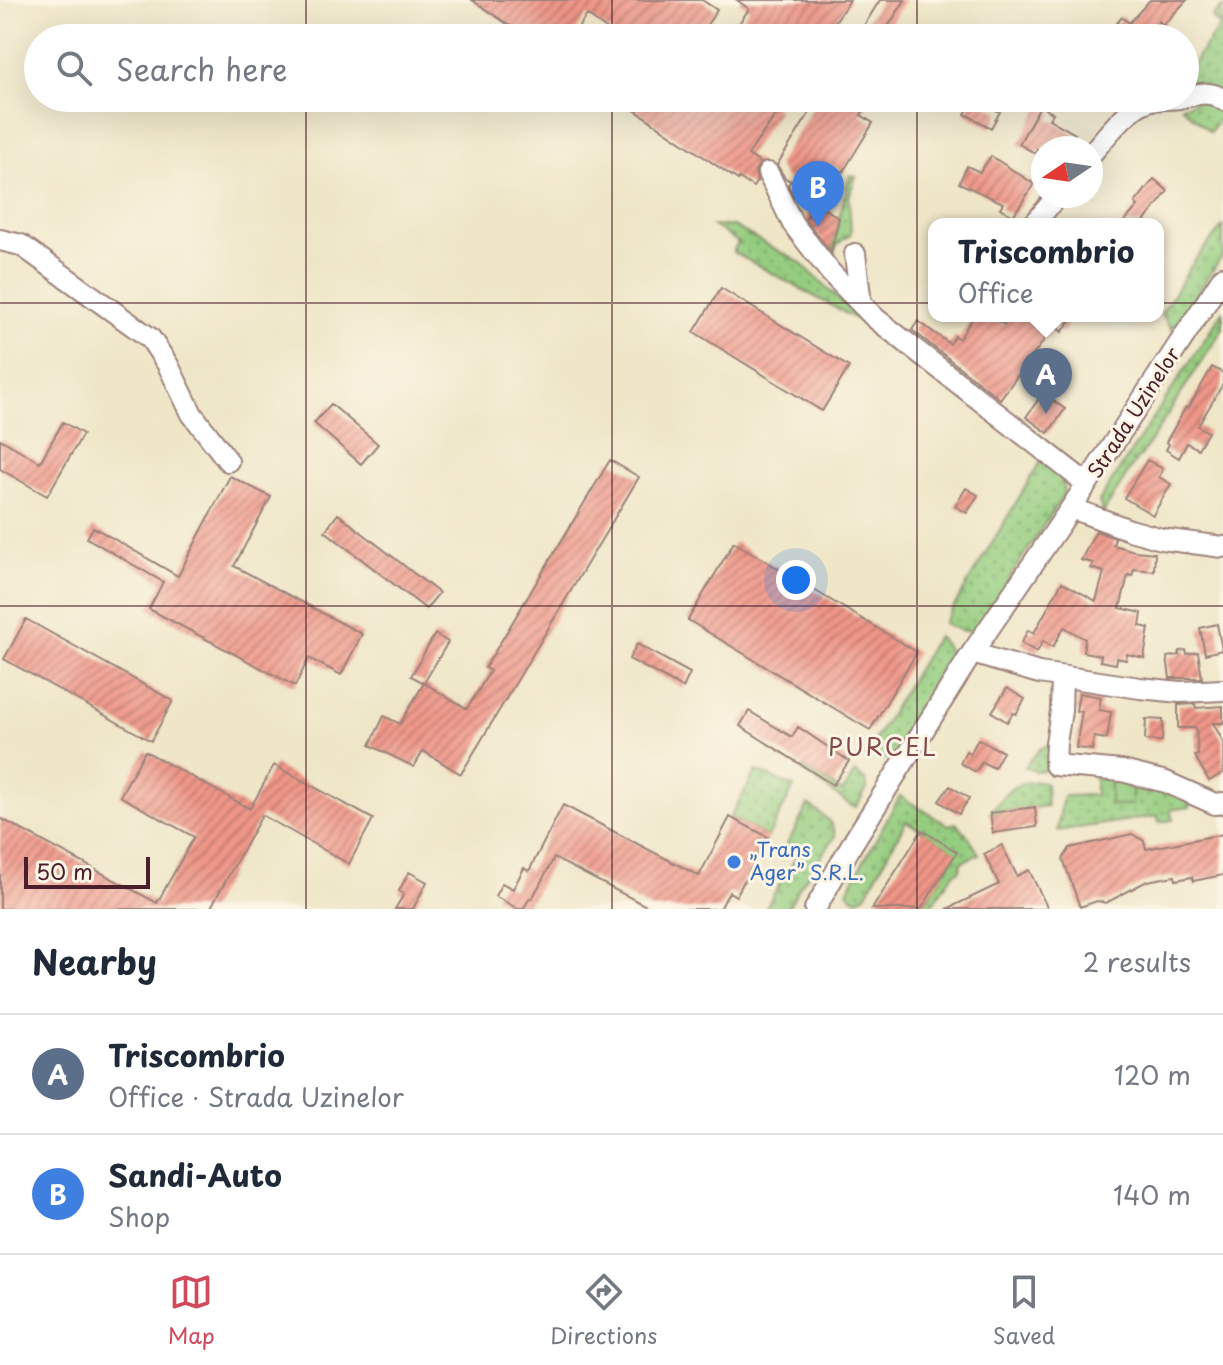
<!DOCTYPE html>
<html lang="en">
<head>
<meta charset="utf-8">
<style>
  :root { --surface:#fff; --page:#f6f6f7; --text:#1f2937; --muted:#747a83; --line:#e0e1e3; --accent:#d1495b }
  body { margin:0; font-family:"Playpen Sans",sans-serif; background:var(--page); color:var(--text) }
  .compass { position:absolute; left:1031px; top:136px; width:72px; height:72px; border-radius:50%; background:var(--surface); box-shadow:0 8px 32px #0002; rotate:257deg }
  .scale { position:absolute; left:24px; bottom:20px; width:126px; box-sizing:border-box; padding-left:8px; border:4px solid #4a1f2b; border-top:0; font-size:22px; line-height:28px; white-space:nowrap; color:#4a1f2b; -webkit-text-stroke:6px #fcf5e5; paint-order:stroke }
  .you { position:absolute; left:796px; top:580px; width:28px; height:28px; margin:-20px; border:6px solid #fff; border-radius:50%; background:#1a73e8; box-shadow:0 0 0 12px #1a73e833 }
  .badge { display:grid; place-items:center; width:52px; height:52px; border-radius:50%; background:var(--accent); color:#fff; font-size:26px; font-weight:700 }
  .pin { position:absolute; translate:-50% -66px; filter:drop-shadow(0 2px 4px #0008) }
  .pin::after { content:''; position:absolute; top:42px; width:28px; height:24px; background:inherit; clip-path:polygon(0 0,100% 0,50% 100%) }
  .popup { position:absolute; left:928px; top:218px; width:236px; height:104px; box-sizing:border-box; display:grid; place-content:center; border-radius:16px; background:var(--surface); filter:drop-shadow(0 2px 6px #0005); font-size:26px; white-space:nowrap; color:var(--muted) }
  .popup b { font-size:30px; color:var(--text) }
  .popup::after { content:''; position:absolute; left:50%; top:100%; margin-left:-16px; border:16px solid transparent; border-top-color:var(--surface) }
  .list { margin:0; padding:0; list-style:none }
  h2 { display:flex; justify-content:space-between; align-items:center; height:104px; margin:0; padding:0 32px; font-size:34px }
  h2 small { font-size:26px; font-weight:400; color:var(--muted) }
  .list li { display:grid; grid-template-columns:52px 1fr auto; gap:24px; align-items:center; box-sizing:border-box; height:120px; padding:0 32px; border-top:2px solid var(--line) }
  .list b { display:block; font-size:30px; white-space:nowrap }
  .list p { margin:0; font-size:26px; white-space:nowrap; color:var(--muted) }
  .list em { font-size:26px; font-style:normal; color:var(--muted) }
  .icon { flex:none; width:44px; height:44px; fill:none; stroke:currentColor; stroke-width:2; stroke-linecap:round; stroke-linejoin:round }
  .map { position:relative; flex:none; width:1223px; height:909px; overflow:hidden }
  .search { position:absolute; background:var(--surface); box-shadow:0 8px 32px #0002; left:24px; right:24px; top:24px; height:88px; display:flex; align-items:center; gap:20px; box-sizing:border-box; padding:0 28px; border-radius:44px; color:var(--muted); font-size:30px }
  .sheet { height:344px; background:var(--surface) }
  nav { display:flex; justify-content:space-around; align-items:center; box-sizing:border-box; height:112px; border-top:2px solid var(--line); background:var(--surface); font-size:22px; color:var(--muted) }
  nav a { display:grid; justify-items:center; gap:4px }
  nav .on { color:var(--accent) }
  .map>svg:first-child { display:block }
  .grass { fill:url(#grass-dots); stroke:#707656; stroke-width:2 }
  .park { fill:url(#park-tufts); stroke:#707656; stroke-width:2 }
  .building { fill:url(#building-hatch) }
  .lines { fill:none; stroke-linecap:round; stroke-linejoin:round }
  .minor-casing { stroke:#9c827a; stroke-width:24 }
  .minor { stroke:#fff; stroke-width:20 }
  .grid { fill:none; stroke:#4a1f2b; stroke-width:2; stroke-opacity:0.55 }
  .shop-dot { fill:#3f7fe0; stroke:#fcf5e5; stroke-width:3 }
  .labels { text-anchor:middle; stroke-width:6; stroke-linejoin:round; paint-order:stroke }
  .street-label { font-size:20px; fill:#4a1f2b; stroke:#fcf5e5 }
  .shop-label { font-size:20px; fill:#366cbe; stroke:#fcf5e5; text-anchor:start }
  .quarter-label { font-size:24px; letter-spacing:2px; fill:#83494c; stroke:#fcf5e5 }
</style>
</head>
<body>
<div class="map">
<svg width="1223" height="909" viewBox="0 0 1223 909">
  <defs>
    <pattern id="grass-dots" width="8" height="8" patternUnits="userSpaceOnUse" patternTransform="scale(2)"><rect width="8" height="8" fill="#95cd80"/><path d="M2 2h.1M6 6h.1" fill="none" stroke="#7ca669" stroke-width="1.8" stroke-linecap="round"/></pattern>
    <pattern id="park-tufts" width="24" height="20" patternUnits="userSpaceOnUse" patternTransform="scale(2)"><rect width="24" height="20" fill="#95cd80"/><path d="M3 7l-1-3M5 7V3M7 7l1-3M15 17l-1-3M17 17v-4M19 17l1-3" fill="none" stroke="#7ca669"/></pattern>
    <pattern id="building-hatch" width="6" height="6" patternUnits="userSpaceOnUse" patternTransform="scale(2)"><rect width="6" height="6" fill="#ee9688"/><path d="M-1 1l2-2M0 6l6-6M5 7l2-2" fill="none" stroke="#c37a6f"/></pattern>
  </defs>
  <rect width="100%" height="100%" fill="#fcf5e5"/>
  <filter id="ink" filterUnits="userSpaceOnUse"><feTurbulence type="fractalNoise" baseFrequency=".0125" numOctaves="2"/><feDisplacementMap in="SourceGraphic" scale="16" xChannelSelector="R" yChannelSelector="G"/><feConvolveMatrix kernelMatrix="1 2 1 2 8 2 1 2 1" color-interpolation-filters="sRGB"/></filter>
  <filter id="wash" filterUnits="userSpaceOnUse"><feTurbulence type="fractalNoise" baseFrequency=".006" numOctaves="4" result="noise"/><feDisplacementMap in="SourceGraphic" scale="32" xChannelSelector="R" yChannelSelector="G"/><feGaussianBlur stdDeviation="1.8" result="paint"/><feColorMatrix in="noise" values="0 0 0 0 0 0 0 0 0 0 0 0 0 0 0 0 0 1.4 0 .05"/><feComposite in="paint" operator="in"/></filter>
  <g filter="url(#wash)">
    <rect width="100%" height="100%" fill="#efe6c8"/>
    <path class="grass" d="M1223 6 1221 21 1223 23V94L1185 93C1185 67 1206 46 1220 26L1212 17Z
      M1210 98 1223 107V117H1221L1210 132 1181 106Z
      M850 175 856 176 849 197 851 233C849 237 844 238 841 241 824 255 843 270 853 281L826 256 830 254Z
      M733 226 801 263 865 324 733 252 738 242 713 226Z
      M1223 226V255L1172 330 1161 314 1194 261Z
      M1223 311V328L1141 456 1136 460 1103 513 1099 501Z
      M1042 459C1059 472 1067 472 1063 496L975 630C962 633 955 629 944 623Z
      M937 636C946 645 951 651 952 665L897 753 885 759 865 756Z
      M1051 744 1049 770 1035 771 1024 767 1041 748Z
      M804 767 843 792 855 772 866 781 867 789 856 807 850 805 802 770Z
      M756 771 794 787 768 837 730 817Z
      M1112 774 1191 800 1190 807 1170 810 1173 820 1159 822 1158 816 1057 831 1063 796 1095 795V776Z
      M1039 781 1046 784 1047 806 990 813C1008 791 1010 783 1039 781Z
      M900 796 948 825 956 823 969 837 979 854 961 862 960 870 953 874 929 909H921L956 852 906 821 866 895 858 899 851 896 847 891Z
      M808 805C821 814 834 820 835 837L800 886 787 909H765L796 857 784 850Z"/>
    <path class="park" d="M1110 778H1132V805H1110Z"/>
    <g id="blocks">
      <path class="building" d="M472 0H702L717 10 698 38H619L587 15 571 38H528Z
        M737 0H850L824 38H729L749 9Z
        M880 0H905L881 38H856Z
        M1150 0H1187L1163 25 1159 21 1145 38H1115L1118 34 1112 29 1122 17 1129 23Z
        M617 98H762L779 110 748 155 760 163 755 171 757 181 753 187 739 178 738 180Z
        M819 98H871L861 115 873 123 843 172 828 163 803 203 794 197 788 185 791 181 785 178 777 165Z
        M974 98 1000 112 991 128 965 114Z
        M1040 106 1053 113 1049 119 1075 134 1068 148H1043V153L1037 149 1035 153 1019 144Z
        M991 156 1034 184 1013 216 1000 208 1003 203 959 183 967 166 980 172Z
        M1154 179 1168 191 1142 224H1122L1138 206 1135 203Z
        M816 203 839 218 831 252 805 219Z
        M721 288 849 367 822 411 694 332Z
        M991 316 1004 325 1011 316H1074L1062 332 1055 326 1000 399 912 330 918 321 950 344 955 336 959 339 973 318Z
        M1212 367 1223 373V384L1198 426 1208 432 1198 449 1187 443 1179 458 1166 450 1169 444 1166 442 1186 407 1188 409Z
        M1043 393 1065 409 1048 433 1026 417Z
        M331 404 378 444 361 464 314 423Z
        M63 422 83 434 47 496 0 469V439L40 462Z
        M610 460 639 477 461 774 423 751 414 767 370 745 384 716 400 724 424 683 467 709 490 671 485 668Z
        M1147 460 1163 469 1159 477 1171 484 1153 515 1124 498Z
        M230 476 271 497 234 566 362 634 341 675 309 658 295 686 149 609 163 582 87 538 93 527 178 576Z
        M966 488 978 495 967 513 955 506Z
        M338 514 439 593 426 609 325 531Z
        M1096 531 1115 538 1113 545 1135 551 1155 553 1154 571 1134 569 1132 576 1128 575 1120 608 1142 613 1140 626 1149 628 1144 658 1127 654 1126 660 1117 658 1116 664 1100 661 1101 655 1083 652 1085 639 1064 627 1053 647 1043 641 1037 652 1021 643 1028 630 1034 633 1062 582 1096 601 1104 572 1091 568 1093 563 1081 560Z
        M734 542 917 652 870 730 688 620Z
        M26 619 173 701 151 741 4 659Z
        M1217 624 1222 650 1205 654 1200 628Z
        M435 634 448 642 424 683 411 676Z
        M637 644 690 673 683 688 629 659Z
        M1186 650 1187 654 1198 652 1202 678H1170L1167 657 1179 655V651Z
        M1007 688 1025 699 1016 714 1013 713 1007 722 992 712Z
        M1079 693 1101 697 1099 710 1111 712 1107 739 1094 737 1092 750 1076 748 1082 711H1076Z
        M1195 704 1196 708 1223 706V723H1213L1223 741V773L1209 781 1195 756 1198 755 1196 728H1178V705Z
        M749 711 792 737 798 727 849 761 833 785 740 726Z
        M1146 719 1163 720 1162 741 1145 740Z
        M978 739 1003 752 994 768 982 762 976 772 960 763 966 751 970 754Z
        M145 751 250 809 274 765 373 819 349 864 262 815 210 909H0V818L157 903 194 837 120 796Z
        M950 786 969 798 959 814 939 801Z
        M563 805 699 876 730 817 768 837 736 896 729 892 720 909H652L554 858 532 899 530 898 523 909H518L495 896 502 883 513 889 524 868 529 871Z
        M1035 807 1037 827 993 833 990 813Z
        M922 830 957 852 921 909H872Z
        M1132 834 1144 841 1146 849 1223 834V875L1193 881 1192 877 1176 880 1175 876 1147 881 1106 903 1097 901 1080 907 1063 859 1070 848Z
        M1002 845 1017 876 1029 870 1048 909H947L999 884 984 854Z
        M409 872 427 882 413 909H395L404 894 399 891Z"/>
    </g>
  </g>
  <g filter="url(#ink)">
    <use href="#blocks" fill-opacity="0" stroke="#9c827a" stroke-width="2"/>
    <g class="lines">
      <defs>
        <path id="minor" d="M1185 97C1199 94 1211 90 1223 100
          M1091 154C1105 138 1127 108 1148 101 1157 98 1169 100 1180 98
          M768 173 793 224 831 273 875 318 1087 484
          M1034 224 1057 196
          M0 240 21 245 150 338 168 365 192 414 228 461
          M855 254 861 304
          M1071 508 1130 530 1162 539 1223 547
          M972 653 1039 673 1140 688 1180 692 1223 690
          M1062 677 1061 711 1056 743 1055 765 1122 771 1166 782 1215 804 1223 803
          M815 909 852 844 972 653 1071 508 1223 277"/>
      </defs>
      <use href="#minor" class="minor-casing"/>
      <use href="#minor" class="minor"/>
    </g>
  </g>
  <path class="grid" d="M306 0V38M612 0V38M917 0V38M306 98V909M612 98V909M917 98V909M0 303H1223M0 606H1223"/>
  <circle class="shop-dot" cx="734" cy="862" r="8"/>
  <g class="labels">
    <g class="street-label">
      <text transform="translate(1134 413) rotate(-57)" y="7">Strada Uzinelor</text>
    </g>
    <g class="shop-label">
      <text x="750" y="857">„Trans<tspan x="750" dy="23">Ager” S.R.L.</tspan></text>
    </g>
    <g class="quarter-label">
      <text x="883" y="756">PURCEL</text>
    </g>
  </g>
</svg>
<svg class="compass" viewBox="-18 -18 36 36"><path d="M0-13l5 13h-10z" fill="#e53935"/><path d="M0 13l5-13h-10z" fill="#747a83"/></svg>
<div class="scale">50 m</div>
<div class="you"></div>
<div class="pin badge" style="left:1046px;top:414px;background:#5c6f8a">A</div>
<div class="popup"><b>Triscombrio</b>Office</div>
<div class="pin badge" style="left:818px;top:227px;background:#3f7fe0">B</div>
<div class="search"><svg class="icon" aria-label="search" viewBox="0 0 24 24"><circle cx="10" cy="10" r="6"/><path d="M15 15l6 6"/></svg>Search here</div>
</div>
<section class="sheet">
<h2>Nearby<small>2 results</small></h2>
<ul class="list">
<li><span class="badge" style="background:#5c6f8a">A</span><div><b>Triscombrio</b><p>Office · Strada Uzinelor</p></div><em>120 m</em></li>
<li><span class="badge" style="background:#3f7fe0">B</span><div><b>Sandi-Auto</b><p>Shop</p></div><em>140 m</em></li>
</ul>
</section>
<nav>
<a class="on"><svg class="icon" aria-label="map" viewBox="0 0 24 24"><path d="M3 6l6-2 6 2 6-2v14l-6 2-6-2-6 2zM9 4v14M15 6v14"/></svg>Map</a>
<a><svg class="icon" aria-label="directions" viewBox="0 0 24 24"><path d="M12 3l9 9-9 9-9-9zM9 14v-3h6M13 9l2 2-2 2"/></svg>Directions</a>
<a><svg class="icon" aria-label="saved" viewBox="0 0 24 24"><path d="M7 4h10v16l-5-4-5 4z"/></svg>Saved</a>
</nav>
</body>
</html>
